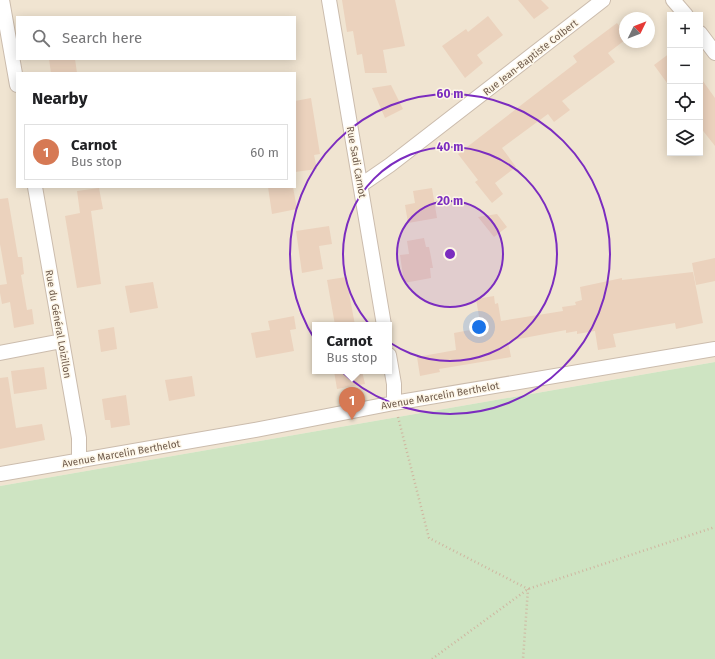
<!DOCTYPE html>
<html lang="en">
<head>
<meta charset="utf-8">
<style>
  :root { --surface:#fff; --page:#f2f2f2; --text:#202124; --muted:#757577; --line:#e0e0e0; --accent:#d67954 }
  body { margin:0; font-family:"Fira Sans",sans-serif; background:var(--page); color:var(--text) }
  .controls { position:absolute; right:12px; top:12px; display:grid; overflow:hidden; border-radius:0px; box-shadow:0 2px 10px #0003 }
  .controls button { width:36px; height:36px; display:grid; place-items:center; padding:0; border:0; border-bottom:1px solid var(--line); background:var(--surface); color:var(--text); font:20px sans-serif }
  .compass { position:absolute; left:619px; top:12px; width:36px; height:36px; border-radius:50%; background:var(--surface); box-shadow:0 2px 10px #0003; rotate:47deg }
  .you { position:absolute; left:479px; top:327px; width:14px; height:14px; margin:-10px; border:3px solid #fff; border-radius:50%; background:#1a73e8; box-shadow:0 0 0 6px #1a73e833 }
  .badge { display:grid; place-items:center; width:26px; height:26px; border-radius:50%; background:var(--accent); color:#fff; font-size:13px; font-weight:700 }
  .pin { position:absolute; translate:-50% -33px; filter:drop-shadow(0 1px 2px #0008) }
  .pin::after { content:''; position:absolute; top:21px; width:14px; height:12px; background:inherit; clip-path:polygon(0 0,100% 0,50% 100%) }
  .popup { position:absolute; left:312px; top:322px; width:80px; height:52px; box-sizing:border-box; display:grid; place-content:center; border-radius:0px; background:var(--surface); filter:drop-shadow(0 1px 3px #0005); font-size:13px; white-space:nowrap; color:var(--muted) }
  .popup b { font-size:15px; color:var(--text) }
  .popup::after { content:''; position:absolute; left:50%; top:100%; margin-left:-8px; border:8px solid transparent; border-top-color:var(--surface) }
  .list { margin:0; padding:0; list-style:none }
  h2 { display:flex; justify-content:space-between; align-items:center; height:52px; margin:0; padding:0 16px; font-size:17px }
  h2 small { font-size:13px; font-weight:400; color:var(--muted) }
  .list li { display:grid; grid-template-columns:26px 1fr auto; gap:12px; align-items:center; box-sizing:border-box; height:56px; margin:0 8px 8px; padding:0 8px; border:1px solid var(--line); border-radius:0px }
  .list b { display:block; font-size:15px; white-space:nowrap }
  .list p { margin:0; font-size:13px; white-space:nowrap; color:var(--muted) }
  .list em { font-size:13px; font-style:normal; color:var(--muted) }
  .icon { flex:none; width:22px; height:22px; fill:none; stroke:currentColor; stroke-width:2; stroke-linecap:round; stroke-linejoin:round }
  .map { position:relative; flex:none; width:715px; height:659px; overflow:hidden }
  .search { position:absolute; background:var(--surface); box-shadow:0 2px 10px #0003; left:16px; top:16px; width:280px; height:44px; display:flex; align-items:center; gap:10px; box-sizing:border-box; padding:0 14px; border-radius:0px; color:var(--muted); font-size:15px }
  .panel { position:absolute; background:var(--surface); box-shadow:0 2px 10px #0003; left:16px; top:72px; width:280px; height:116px; border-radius:0px }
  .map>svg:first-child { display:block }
  .residential { fill:#f0e4d1; fill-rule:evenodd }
  .green { fill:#cee4c2 }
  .building { fill:#ebd2bd }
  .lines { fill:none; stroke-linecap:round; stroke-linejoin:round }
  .minor-casing { stroke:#cbbcad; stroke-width:16 }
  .path { stroke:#cfb6a0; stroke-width:2.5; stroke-dasharray:1 3; stroke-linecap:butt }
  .minor { stroke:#fff; stroke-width:14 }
  .ring { fill:none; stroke:#7b2cbf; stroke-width:2 }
  .labels { text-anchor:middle; stroke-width:3; stroke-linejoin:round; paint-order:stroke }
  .street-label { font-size:10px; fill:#6e5a4b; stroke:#fdf6e7 }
  .centre { fill:#7b2cbf; stroke:#fdf6e7; stroke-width:2 }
  .ring-label { font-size:12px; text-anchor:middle; font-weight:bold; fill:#7b2cbf; stroke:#fdf6e7; stroke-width:3; stroke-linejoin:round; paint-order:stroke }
</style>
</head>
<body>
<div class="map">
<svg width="715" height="659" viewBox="0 0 715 659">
  <rect width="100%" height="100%" fill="#f9f1e2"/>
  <path class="residential" d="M0 0H715V362L0 486ZM670 15H700V153H670ZM17 17H295V59H17ZM625 18H649V42H625ZM17 73H295V187H17ZM315 325H389V371H315Z"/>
  <path class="green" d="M715 362V659H0V486Z"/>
  <path class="building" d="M342 0H395L405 46 383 50 387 73H365L362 54 357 55 353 31 347 32Z
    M518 0H541L549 8 534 19Z
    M488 16 503 35 477 55 483 63 465 78 442 46 466 29 468 32Z
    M617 23 625 33V40L608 53 615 62 562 101 570 110 554 122 548 114 502 148 516 167 495 183 503 194 492 203 475 182 478 180 458 154 577 62 573 56Z
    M670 53V87L654 65Z
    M49 59H75L77 73H51Z
    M700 77 715 98V146L700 127Z
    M391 85 403 109 385 118 372 88Z
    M311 98 320 154 314 155 317 169 295 172V101Z
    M268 187H293L297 209 272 214Z
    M99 188 103 209 91 211 101 284 77 288 65 216 80 213 77 191Z
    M432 188 437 218 408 223 405 205 415 203 413 191Z
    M8 198 18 257H22L24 274 21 275 27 310 32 309 34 324 14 328 10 302 2 304 0 293V285L7 284 0 244V199Z
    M497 214 507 227 494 237 478 217Z
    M329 226 332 244 319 246 323 269 302 273 296 231Z
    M424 238 426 247H429L431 257 433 268H430L431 278 404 283 400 255 409 254 407 241Z
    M715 258V281L696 285 692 263Z
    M693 272 703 323 676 329 675 323 613 334 616 347 598 350 595 331 577 334V331L566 333V330L508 341 511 357 439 369 440 372 420 376 417 357 456 350 454 333 481 328 476 299 494 296 495 304 498 303 501 321 563 311 562 307 576 305 575 302 582 300 580 287 622 278V280Z
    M346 277 355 325H335L327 280Z
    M153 282 158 308 130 313 125 286Z
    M294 316 296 329 290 330 294 351 256 358 251 333 270 330 268 321Z
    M114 327 117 349 101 352 98 330Z
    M44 367 47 389 14 394 11 371Z
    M334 371H362L365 384 337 389Z
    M192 376 195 396 169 401 165 380Z
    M8 377 16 428 42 424 45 440 0 449V378Z
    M126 395 130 425 111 428 110 420H105L102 399Z"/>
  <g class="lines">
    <defs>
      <path id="minor" d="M2 0 17 85
        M329 0 384 325
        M673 0 686 15
        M700 33 715 53
        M361 185 390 165 603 0
        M35 187 79 438V461
        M0 353 62 341
        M389 355 394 384V403
        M0 474 255 430 394 403 715 349"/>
    </defs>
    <use href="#minor" class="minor-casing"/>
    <path class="path" d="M398 417 429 538 528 589 523 659
      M432 659 528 589 715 527"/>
    <use href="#minor" class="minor"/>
  </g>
  <circle cx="450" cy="254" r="53" fill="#7b2cbf" fill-opacity=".12"/>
  <g class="ring">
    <circle cx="450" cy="254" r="53"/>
    <circle cx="450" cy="254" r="107"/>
    <circle cx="450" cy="254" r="160"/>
  </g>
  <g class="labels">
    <g class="street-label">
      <text transform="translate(530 57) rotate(-38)" y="4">Rue Jean-Baptiste Colbert</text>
      <text transform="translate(357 162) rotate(80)" y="4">Rue Sadi Carnot</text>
      <text transform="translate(59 324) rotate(80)" y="4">Rue du Général Loizillon</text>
      <text transform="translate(440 395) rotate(-10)" y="4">Avenue Marcelin Berthelot</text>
      <text transform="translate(121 453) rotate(-10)" y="4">Avenue Marcelin Berthelot</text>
    </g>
  </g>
  <circle cx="450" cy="254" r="6" class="centre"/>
  <g class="ring-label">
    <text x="450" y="98">60 m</text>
    <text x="450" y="151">40 m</text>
    <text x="450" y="205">20 m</text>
  </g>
</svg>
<div class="controls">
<button>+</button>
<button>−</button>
<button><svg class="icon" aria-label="locate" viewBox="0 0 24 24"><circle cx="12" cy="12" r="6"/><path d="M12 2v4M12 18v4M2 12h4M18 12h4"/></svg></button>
<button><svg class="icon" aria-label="layers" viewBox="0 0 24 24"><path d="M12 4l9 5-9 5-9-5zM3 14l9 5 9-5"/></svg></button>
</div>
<svg class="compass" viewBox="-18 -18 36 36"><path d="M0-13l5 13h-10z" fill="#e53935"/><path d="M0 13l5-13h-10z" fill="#757577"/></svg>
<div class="you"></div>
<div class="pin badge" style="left:352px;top:420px">1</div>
<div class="popup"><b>Carnot</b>Bus stop</div>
<div class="search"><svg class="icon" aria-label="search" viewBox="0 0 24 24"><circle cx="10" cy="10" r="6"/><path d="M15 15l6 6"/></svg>Search here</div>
<section class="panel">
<h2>Nearby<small></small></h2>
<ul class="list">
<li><span class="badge">1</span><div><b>Carnot</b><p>Bus stop</p></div><em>60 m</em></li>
</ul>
</section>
</div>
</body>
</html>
